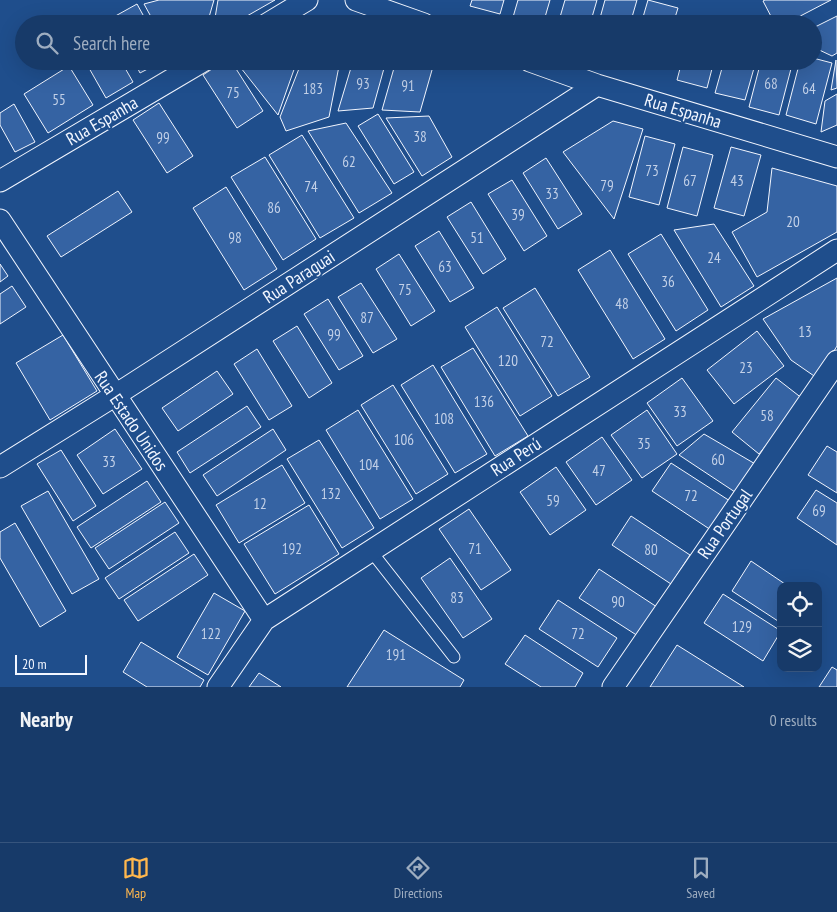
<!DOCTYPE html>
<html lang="en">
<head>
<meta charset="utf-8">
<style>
  :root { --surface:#173a69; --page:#20416f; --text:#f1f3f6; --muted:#9eadc0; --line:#36547d; --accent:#ffb74d }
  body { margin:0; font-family:"PT Sans Narrow",sans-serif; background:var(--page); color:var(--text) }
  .controls { position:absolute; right:15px; bottom:15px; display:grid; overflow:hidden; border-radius:10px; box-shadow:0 5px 20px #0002 }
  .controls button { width:45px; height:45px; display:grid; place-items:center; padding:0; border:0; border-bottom:1px solid var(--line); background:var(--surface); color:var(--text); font:25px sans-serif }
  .scale { position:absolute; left:15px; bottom:12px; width:72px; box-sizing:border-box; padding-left:5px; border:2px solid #f2f6ff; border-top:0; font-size:14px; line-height:18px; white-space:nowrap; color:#f2f6ff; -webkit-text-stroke:4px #1f4e8c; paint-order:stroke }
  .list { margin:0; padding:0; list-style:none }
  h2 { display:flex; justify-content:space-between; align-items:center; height:65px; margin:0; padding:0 20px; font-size:21px }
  h2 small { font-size:16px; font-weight:400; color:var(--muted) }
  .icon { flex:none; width:28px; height:28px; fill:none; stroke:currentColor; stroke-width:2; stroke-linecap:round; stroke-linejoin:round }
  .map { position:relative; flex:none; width:837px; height:687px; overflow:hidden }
  .search { position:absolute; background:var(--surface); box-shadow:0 5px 20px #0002; left:15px; right:15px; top:15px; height:55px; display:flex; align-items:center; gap:12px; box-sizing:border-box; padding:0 18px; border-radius:28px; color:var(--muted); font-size:19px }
  .sheet { height:155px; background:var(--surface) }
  nav { display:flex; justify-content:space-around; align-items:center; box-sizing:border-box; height:70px; border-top:1px solid var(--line); background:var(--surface); font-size:14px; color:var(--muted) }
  nav a { display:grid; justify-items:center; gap:2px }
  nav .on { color:var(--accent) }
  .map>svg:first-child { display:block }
  .building { fill:#3563a3; stroke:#f2f6ff }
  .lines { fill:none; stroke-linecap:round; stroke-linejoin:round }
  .service-casing { stroke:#f2f6ff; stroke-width:13 }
  .minor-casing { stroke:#f2f6ff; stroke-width:23 }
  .service { stroke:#1f4e8c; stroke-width:11 }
  .minor { stroke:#1f4e8c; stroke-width:21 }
  .labels { text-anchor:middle; stroke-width:4; stroke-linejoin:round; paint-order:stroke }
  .number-label { font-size:15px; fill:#c3d1e8 }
  .street-label { font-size:18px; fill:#f2f6ff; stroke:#1f4e8c }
</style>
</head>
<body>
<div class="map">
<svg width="837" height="687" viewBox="0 0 837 687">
  <rect width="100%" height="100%" fill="#1f4e8c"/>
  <path class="building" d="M159 0H214L207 24H155L144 4Z
    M218 0H275L233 24H214Z
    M472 0H504L500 14 470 6Z
    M518 0H550L543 24H511Z
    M565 0H597L590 24H558Z
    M605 0H637L630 24 600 18Z
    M648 0 678 8 673 24H641Z
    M765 0H831L785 24H775L763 1Z
    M137 4 148 24H112L110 19Z
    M837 16V53L832 56 813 47V28Z
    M813 58 832 63 816 124 786 115 800 61H813Z
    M836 60 837 88 831 90Z
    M85 61H121L133 82 106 98Z
    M134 61H163L140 73Z
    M224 61H231L263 111 237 128 203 75Z
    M239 61H297L278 115 237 63Z
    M302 61H340L329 117 286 131 280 117Z
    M353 61H386L373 108 338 111Z
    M396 61 434 63 420 112 382 110Z
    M633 61H663L661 69Z
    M682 61H714L707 88 677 80Z
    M724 61H756L745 100 715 93Z
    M761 61H793L779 115 749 107Z
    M69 66 93 105 48 133 24 94Z
    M837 94V125L821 132 825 101Z
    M159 103 193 156 167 173 133 120Z
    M14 104 35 142 15 152 0 125V113Z
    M378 114 414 172 394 184 358 126Z
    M429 116 452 157 422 176 386 118Z
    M613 121 643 129 614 219 563 152Z
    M346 123 392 193 359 213 308 131Z
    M302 135 354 218 320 238 269 155Z
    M645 136 675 144 659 205 629 197Z
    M683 147 713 155 697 216 667 208Z
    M731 147 761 155 744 216 714 208Z
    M265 157 316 239 283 260 231 177Z
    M546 158 582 214 558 229 523 173Z
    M772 168 837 186V232L757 277 732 232 767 212Z
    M512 180 547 236 524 251 488 194Z
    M226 187 277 269 244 290 193 208Z
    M118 191 132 212 61 257 47 236Z
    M471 202 506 259 483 274 447 217Z
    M714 224 754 286 721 307 674 230Z
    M439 231 474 288 450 302 415 246Z
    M661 234 708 310 676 331 628 254Z
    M610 250 665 339 633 359 578 270Z
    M399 254 435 311 411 326 376 269Z
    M0 264 8 276 0 282Z
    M837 278V346L817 378 791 360 763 319Z
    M361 283 397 339 373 353 338 297Z
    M12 286 26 307 0 324V294Z
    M535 288 590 377 558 396 503 308Z
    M328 299 363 356 339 370 304 314Z
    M497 307 552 396 520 416 465 327Z
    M297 326 332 383 309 398 273 341Z
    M757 331 784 366 734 404 707 370Z
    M63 335 97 391 50 420 16 363Z
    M473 348 528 436 495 456 441 367Z
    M257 349 292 406 269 420 234 364Z
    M433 365 487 454 455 473 401 385Z
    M217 371 233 394 178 431 162 408Z
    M682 378 713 421 677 446 647 403Z
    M776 378 803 399 759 454 732 432Z
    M393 385 448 474 416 494 361 405Z
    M247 406 261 427 190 473 177 452Z
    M358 410 413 499 380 519 326 430Z
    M647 410 677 454 642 478 611 435Z
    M115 429 142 469 103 494 77 455Z
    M273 429 286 450 217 496 203 475Z
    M704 434 757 465 738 494 679 455Z
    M602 437 632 480 596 505 566 462Z
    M319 440 374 528 342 548 287 459Z
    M827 446 837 452V493L808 475Z
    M61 450 96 506 73 521 37 464Z
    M671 463 730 501 711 530 652 491Z
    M282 465 305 503 239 543 216 505Z
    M556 467 586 510 550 535 520 492Z
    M147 481 161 502 91 548 77 527Z
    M816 490 837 503V545L797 518Z
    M48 491 99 579 72 594 21 506Z
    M165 502 179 523 109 569 95 548Z
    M309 505 339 554 275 594 244 544Z
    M469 509 511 570 481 590 439 529Z
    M631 516 690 555 671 584 612 545Z
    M15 523 66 611 40 627 0 558V532Z
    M175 532 189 553 119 599 105 578Z
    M194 554 208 575 138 621 124 600Z
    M450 558 492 619 463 638 421 578Z
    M751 561 788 586H781V623L732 591Z
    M599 569 657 607 638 636 579 598Z
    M214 593 245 611 208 675 177 657Z
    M723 594 781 631 763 661 704 623Z
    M558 600 617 638 598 667 539 629Z
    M384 630 464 680 460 687H347Z
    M525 635 583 673 575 687H541L505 664Z
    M141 642 204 680 200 687H147L123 672Z
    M677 645 744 687H650Z
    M832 667 837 670V687H819Z
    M259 673 281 687H249Z"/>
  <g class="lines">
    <defs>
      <path id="service" d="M371 551 454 657"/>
      <path id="minor" d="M356 0 424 24
        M267 24 307 0
        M530 61 597 85 837 157
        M0 181 203 61
        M0 220 264 620
        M0 467 114 396 597 85
        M218 687 264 620 837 250
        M613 687 837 361"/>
    </defs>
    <use href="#service" class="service-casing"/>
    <use href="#minor" class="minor-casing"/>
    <use href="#service" class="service"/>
    <use href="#minor" class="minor"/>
  </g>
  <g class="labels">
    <g class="number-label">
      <text x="363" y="89">93</text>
      <text x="771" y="89">68</text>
      <text x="408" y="91">91</text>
      <text x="313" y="94">183</text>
      <text x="809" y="94">64</text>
      <text x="233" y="98">75</text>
      <text x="59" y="105">55</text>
      <text x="420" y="142">38</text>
      <text x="163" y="143">99</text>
      <text x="349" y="167">62</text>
      <text x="652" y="176">73</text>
      <text x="690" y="186">67</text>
      <text x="737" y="186">43</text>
      <text x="607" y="191">79</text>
      <text x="311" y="192">74</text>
      <text x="552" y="199">33</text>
      <text x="274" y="213">86</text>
      <text x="518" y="220">39</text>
      <text x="793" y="227">20</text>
      <text x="235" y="243">98</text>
      <text x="477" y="243">51</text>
      <text x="714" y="263">24</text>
      <text x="445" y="272">63</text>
      <text x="668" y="287">36</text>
      <text x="405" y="295">75</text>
      <text x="622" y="309">48</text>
      <text x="367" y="323">87</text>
      <text x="805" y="337">13</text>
      <text x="334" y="340">99</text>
      <text x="547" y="347">72</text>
      <text x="508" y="366">120</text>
      <text x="746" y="373">23</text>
      <text x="484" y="407">136</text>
      <text x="680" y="417">33</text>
      <text x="767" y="421">58</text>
      <text x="444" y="424">108</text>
      <text x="404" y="445">106</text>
      <text x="644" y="449">35</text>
      <text x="718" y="465">60</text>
      <text x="109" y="467">33</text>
      <text x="369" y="470">104</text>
      <text x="599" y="476">47</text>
      <text x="331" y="499">132</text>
      <text x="691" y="501">72</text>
      <text x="553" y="506">59</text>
      <text x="260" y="509">12</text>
      <text x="819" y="516">69</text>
      <text x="292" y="554">192</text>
      <text x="475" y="554">71</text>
      <text x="651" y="555">80</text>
      <text x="457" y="603">83</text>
      <text x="618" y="607">90</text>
      <text x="742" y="632">129</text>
      <text x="211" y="639">122</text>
      <text x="578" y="639">72</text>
      <text x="396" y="660">191</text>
    </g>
    <g class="street-label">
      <text transform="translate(683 111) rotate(17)" y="6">Rua Espanha</text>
      <text transform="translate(102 121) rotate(-30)" y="6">Rua Espanha</text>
      <text transform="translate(299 277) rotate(-33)" y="6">Rua Paraguai</text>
      <text transform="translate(131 421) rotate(56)" y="6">Rua Estado Unidos</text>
      <text transform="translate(516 457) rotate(-33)" y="6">Rua Perú</text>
      <text transform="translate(725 524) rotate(-55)" y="6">Rua Portugal</text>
    </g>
  </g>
</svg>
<div class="controls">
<button><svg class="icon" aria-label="locate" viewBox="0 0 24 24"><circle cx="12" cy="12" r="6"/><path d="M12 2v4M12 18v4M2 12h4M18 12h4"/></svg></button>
<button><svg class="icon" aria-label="layers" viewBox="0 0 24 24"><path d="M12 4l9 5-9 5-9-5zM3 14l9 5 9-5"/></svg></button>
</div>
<div class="scale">20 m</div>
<div class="search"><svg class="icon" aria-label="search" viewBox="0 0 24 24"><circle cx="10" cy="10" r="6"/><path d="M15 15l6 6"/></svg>Search here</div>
</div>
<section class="sheet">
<h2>Nearby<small>0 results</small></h2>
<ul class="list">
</ul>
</section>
<nav>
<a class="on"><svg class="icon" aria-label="map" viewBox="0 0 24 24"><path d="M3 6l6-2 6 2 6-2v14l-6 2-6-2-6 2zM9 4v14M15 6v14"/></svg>Map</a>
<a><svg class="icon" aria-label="directions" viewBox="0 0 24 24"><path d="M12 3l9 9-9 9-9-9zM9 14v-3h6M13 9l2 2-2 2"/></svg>Directions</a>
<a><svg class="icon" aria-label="saved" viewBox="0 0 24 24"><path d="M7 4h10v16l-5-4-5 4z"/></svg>Saved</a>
</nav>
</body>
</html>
